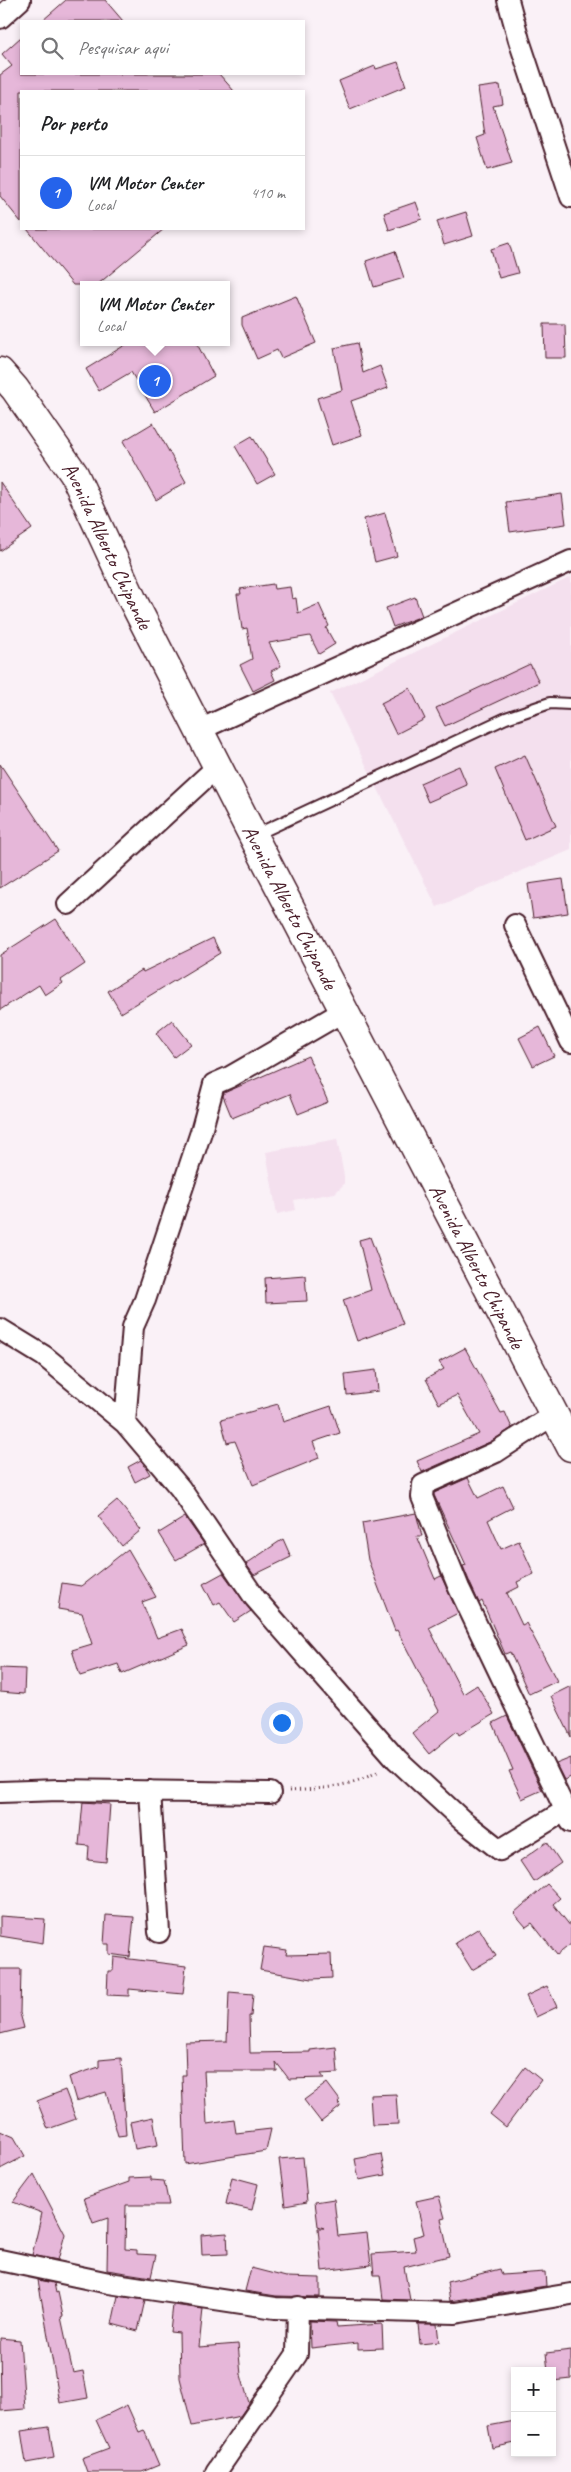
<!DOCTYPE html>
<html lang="pt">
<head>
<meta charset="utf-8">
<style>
  :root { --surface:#fff; --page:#f2f2f2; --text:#202124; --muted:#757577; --line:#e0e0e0; --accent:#2563eb }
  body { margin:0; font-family:Caveat,sans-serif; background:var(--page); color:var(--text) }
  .controls { position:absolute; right:15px; bottom:15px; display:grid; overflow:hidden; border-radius:0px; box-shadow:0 2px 8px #0003 }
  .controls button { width:45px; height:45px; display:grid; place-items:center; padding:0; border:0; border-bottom:1px solid var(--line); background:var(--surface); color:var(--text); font:25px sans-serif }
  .you { position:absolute; left:281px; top:1722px; width:18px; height:18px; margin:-12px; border:4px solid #fff; border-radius:50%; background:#1a73e8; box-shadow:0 0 0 8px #1a73e833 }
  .badge { display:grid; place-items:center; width:32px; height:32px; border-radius:50%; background:var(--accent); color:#fff; font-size:16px; font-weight:700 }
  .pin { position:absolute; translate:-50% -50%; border:2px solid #fff; box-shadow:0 1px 5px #0006 }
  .popup { position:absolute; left:80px; top:281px; width:150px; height:65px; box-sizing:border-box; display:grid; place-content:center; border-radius:0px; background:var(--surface); filter:drop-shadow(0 1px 4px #0005); font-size:16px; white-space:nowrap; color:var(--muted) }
  .popup b { font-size:19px; color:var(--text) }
  .popup::after { content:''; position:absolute; left:50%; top:100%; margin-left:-10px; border:10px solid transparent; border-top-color:var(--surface) }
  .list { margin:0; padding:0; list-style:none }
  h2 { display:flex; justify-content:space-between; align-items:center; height:65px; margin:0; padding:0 20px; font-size:21px }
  h2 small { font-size:16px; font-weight:400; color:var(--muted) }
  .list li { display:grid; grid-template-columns:32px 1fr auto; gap:15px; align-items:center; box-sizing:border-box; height:75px; padding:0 20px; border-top:1px solid var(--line) }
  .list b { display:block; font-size:19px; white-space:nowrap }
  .list p { margin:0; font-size:16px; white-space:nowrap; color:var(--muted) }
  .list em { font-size:16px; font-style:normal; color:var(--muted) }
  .icon { flex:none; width:28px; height:28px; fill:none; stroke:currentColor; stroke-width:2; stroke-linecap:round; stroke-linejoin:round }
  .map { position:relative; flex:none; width:571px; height:2472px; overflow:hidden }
  .search { position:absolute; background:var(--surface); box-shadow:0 2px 8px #0003; left:20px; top:20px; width:285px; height:55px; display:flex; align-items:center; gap:12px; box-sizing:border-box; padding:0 18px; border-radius:0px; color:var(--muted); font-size:19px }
  .panel { position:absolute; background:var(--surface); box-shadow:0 2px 8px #0003; left:20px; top:90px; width:285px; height:140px; border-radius:0px }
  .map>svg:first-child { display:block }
  .built { fill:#f4e0ee }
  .building { fill:#e6b7d9; stroke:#4a1f2b }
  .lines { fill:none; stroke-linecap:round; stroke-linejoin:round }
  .service-casing { stroke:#4a1f2b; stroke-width:14 }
  .minor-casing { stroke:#4a1f2b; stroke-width:24 }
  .secondary-casing { stroke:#4a1f2b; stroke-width:31 }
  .path { stroke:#4a1f2b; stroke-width:3; stroke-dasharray:1 4; stroke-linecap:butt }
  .service { stroke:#fff; stroke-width:10 }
  .minor { stroke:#fff; stroke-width:20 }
  .secondary { stroke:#fff; stroke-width:28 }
  .labels { text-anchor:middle; stroke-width:4; stroke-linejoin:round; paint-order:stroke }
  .street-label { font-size:21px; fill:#4a1f2b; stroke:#fff }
</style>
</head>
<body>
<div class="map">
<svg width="571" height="2472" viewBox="0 0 571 2472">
  <rect width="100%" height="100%" fill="#faf1f7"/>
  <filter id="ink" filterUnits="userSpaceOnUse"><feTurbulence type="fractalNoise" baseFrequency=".02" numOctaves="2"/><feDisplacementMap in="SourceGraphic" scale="10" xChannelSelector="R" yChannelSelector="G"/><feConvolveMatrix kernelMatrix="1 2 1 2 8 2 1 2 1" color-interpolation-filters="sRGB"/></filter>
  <g filter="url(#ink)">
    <path class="built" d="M571 577V850L437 907 330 693Z
      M337 1139 344 1176V1184L335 1193 294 1200 296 1210 277 1214 266 1152Z"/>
    <path class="building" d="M66 0H105L123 21H42Z
      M21 37V74H219L234 91H21V222L0 196V75L12 66 2 54Z
      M398 62 406 86 350 109 339 81 375 66 376 69Z
      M500 85 503 104 493 106 512 163 487 170 477 138 485 135 478 88Z
      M416 202 422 219 389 230 384 213Z
      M466 212 473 236 444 245 437 221Z
      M27 229H164L97 285H73Z
      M509 243 518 273 499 278 491 249Z
      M395 251 404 278 374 287 366 261Z
      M296 296 316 343 281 358 277 350 257 359 242 325V318Z
      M544 324H565L566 358H545Z
      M130 342H196L214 376 155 412 131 372 99 391 86 369Z
      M357 343 363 373 380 366 388 388 351 401 362 435 332 445 317 398 342 390 334 348Z
      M153 423 186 482 156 500 123 441Z
      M252 436 275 474 257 484 235 446Z
      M0 482 32 529 0 551Z
      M562 494 566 524 510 532 506 502Z
      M385 513 397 556 375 562 364 519Z
      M273 584 274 589 290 587 292 599 296 598 298 613 319 604 329 626 326 628 335 644 319 654 310 636 269 643 281 666 271 671 275 680 253 691 240 665 252 659 247 628 242 629 237 594H241L240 589Z
      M415 597 422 616 393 627 386 608Z
      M530 664 539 682 445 726 436 708Z
      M410 688 425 719 396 734 381 703Z
      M525 755 556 826 525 840 495 769Z
      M0 764 58 851 0 888Z
      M459 766 467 785 428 802 420 783Z
      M563 879 568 913 533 918 528 884Z
      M56 919 85 964 61 980 63 983 45 995 39 985 0 1010V955Z
      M213 938 220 953 121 1013 108 991 142 970 143 972Z
      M172 1020 191 1044 174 1057 156 1033Z
      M540 1027 554 1056 533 1066 519 1038Z
      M308 1056 328 1102 298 1114 290 1094 232 1118 223 1096 224 1093Z
      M370 1237 403 1324 357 1341 343 1300 371 1290 359 1240Z
      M305 1275 307 1301 266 1303 265 1278Z
      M465 1348 501 1413 505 1412 512 1428 490 1442 422 1472 417 1461 479 1434 457 1395 439 1404 426 1379 444 1369 439 1362Z
      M376 1370 378 1391 347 1395 345 1374Z
      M278 1404 283 1422 331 1406 340 1433 313 1442 319 1458 253 1485 235 1441 227 1443 221 1420Z
      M141 1460 150 1474 135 1482 128 1467Z
      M468 1478 478 1498 503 1486 513 1507 488 1520 501 1549 519 1541 534 1574 517 1582 519 1587 507 1593 522 1625 526 1623 557 1681 529 1694 510 1652 505 1654 482 1601 479 1603 470 1583 463 1566 466 1565 434 1495V1493Z
      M117 1500 141 1530 122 1546 98 1516Z
      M416 1513 422 1536H417L435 1579 441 1576 458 1613 429 1628 463 1694 477 1685 494 1714 459 1735 457 1731 429 1754 412 1733 439 1711 397 1630 395 1631 368 1560 362 1523Z
      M185 1517 204 1544 176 1560 159 1533Z
      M283 1539 291 1557 254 1575 246 1564Z
      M128 1549 156 1597 142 1602 157 1638 182 1629 189 1645 122 1674 118 1664 80 1676 72 1650 92 1644 82 1613 58 1609 62 1583 81 1586Z
      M223 1573 251 1611 234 1622 220 1602 214 1605 203 1584Z
      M0 1668 25 1669 24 1694 0 1692Z
      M571 1686V1737L551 1696Z
      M507 1716 542 1790 522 1799 509 1771 513 1770 493 1723Z
      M571 1758V1777L564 1780 556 1764Z
      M83 1802 110 1804 106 1862 88 1860 89 1846 79 1845Z
      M547 1842 561 1863 534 1882 520 1861Z
      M547 1884 560 1898 553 1904 571 1927V1944L557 1955 532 1923 526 1927 514 1913Z
      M106 1915 134 1917 130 1957 109 1954V1944H104Z
      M0 1916 45 1919 43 1943 0 1936Z
      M479 1928 496 1956 472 1970 455 1943Z
      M264 1947 287 1950 286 1955 331 1954 332 1978 312 1979 260 1970Z
      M114 1957 186 1966 183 1994 129 1989V1996L107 1995 108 1971H113Z
      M0 1969H21L20 2013 24 2028 0 2034Z
      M547 1986 557 2007 536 2017 526 1996Z
      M229 1992 253 1994 251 2016H249L250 2053 310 2052V2050L336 2047 338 2073 321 2074 324 2078 289 2079 276 2062 277 2071H204L207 2124 234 2120 236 2133 271 2129 266 2151 185 2164 182 2075H186L185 2042 227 2041Z
      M121 2058 126 2135 118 2136 106 2092 76 2101 69 2077 99 2067V2060Z
      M525 2067 541 2080 506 2127 490 2114Z
      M327 2083 339 2099 340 2107 321 2122 304 2100Z
      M65 2090 76 2119 48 2129 37 2101Z
      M396 2094 398 2124 372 2125 370 2095Z
      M153 2117 158 2145 135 2149 130 2122Z
      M0 2131 14 2137 25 2156 0 2169Z
      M381 2154 385 2175 359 2180 355 2159Z
      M303 2157 307 2202 285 2206 279 2159Z
      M34 2174 65 2234 58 2260 32 2255 42 2213 13 2202Z
      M151 2177V2180L164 2181 169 2205H126L125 2249 137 2250V2254L156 2255 151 2277 107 2270 108 2218 93 2223 84 2198 129 2182V2178Z
      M232 2177 258 2184 252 2210 226 2204Z
      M439 2196 445 2218 441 2219 449 2256 404 2267 410 2300 383 2299 380 2275H374L372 2254 416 2251 413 2237 424 2234 416 2201Z
      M334 2199 338 2236 367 2233 371 2265 322 2271 318 2228H324L318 2226 315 2202Z
      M227 2233 228 2254 202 2255 201 2235Z
      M251 2268 286 2277 320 2278V2297L276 2296 245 2291Z
      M500 2269 502 2275 545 2272 546 2286 450 2301 447 2282Z
      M38 2280 54 2283 56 2293 58 2292 63 2316 61 2317 73 2373 83 2371 88 2398 60 2403Z
      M118 2296 145 2300 138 2331 112 2324Z
      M173 2305 203 2309 199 2347 238 2344 241 2375 249 2403 240 2416 192 2426 180 2378 179 2333 170 2332Z
      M310 2321 336 2322 337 2327 382 2324 383 2348 358 2349V2343L311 2348Z
      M418 2324H437L439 2342 420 2344Z
      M0 2338 20 2340 25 2409 1 2411Z
      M571 2350V2379L552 2381V2371H548L546 2353Z
      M127 2405 139 2432 144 2430 159 2465 142 2472H87L82 2458 109 2448 96 2420Z
      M515 2421V2443L492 2448 488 2426Z
      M49 2427 54 2458 26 2463 21 2431Z"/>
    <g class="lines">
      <defs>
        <path id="service" d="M253 836 506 718 550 703 571 704"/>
        <path id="minor" d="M508 0 519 40 571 197
          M0 18 20 0
          M199 730 571 561
          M68 904 218 766
          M515 925 571 1042
          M0 1329 44 1356 125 1423 180 1488 255 1598 397 1760 462 1820 500 1850 566 1810
          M553 1415 496 1452 423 1485 422 1497 459 1588 571 1822
          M125 1423 133 1327 145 1300 201 1132 214 1084 230 1077 344 1011
          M150 1791 159 1932
          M0 1792 59 1790 270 1793
          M0 2260 109 2283 275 2308 455 2313 571 2294
          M216 2472 297 2354 298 2307"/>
        <g id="secondary">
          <path id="s1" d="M0 372 15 389 74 474 132 599 253 836 571 1447"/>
        </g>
      </defs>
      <use href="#service" class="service-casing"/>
      <use href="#minor" class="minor-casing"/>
      <use href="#secondary" class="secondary-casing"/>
      <path class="path" d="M289 1791C320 1789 351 1787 379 1771"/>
      <use href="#service" class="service"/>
      <use href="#minor" class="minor"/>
      <use href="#secondary" class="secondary"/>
    </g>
  </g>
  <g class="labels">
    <g class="street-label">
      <text dy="7" stroke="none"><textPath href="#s1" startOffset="205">Avenida Alberto Chipande</textPath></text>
      <text dy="7" stroke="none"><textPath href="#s1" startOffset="610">Avenida Alberto Chipande</textPath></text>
      <text dy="7" stroke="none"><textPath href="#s1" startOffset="1015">Avenida Alberto Chipande</textPath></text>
    </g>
  </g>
</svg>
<div class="controls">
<button>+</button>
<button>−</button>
</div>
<div class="you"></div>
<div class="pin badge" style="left:155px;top:381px">1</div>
<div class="popup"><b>VM Motor Center</b>Local</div>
<div class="search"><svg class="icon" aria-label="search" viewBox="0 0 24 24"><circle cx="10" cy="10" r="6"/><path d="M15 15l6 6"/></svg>Pesquisar aqui</div>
<section class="panel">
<h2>Por perto<small></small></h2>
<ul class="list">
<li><span class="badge">1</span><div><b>VM Motor Center</b><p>Local</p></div><em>410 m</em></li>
</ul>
</section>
</div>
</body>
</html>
